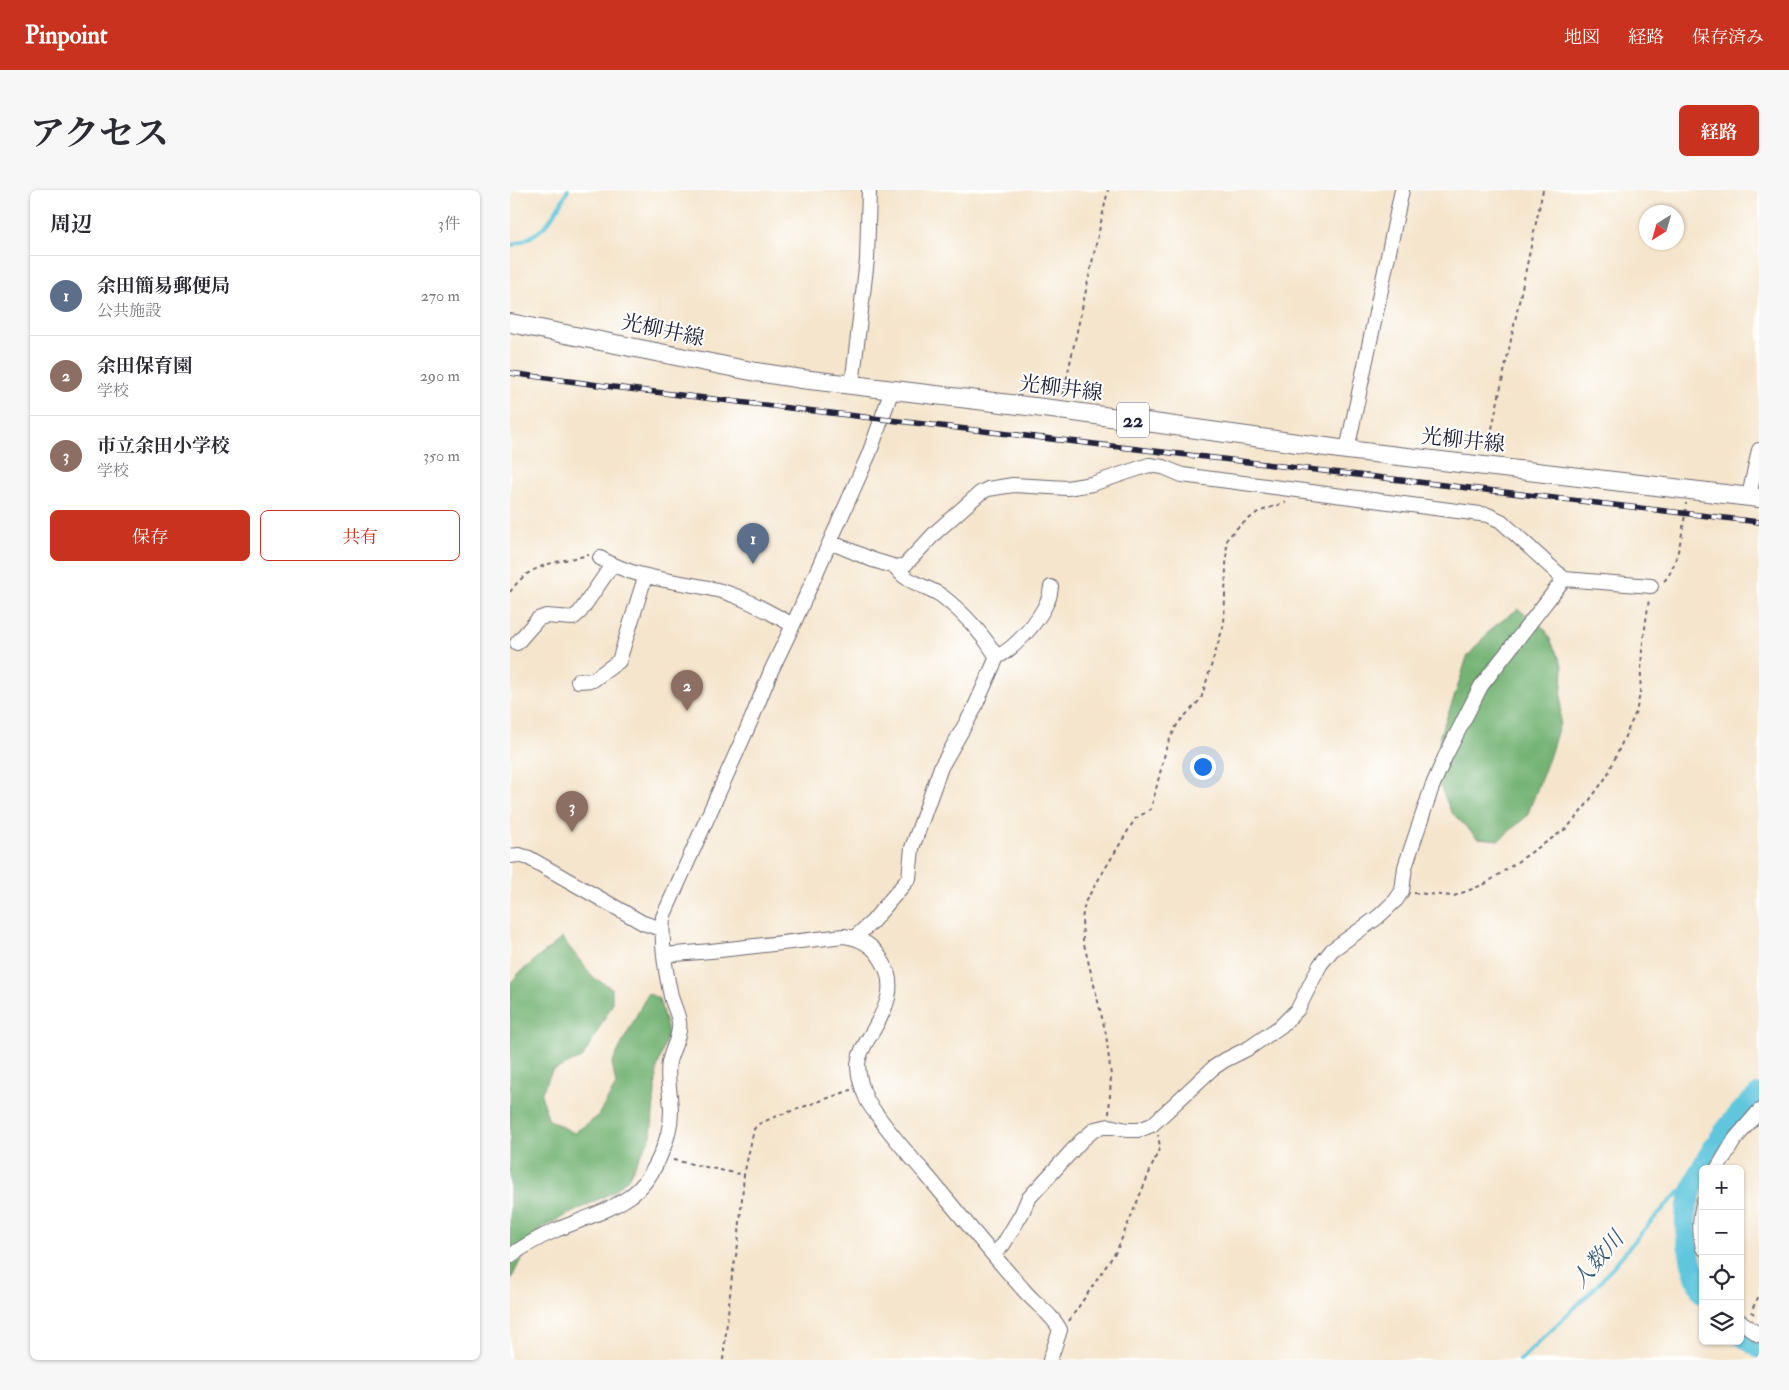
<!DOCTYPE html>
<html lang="ja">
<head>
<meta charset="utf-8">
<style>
  :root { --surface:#fff; --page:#f7f7f7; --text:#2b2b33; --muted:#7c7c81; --line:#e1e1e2; --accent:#c8321e }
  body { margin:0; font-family:"IM FELL Double Pica","Noto Serif JP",serif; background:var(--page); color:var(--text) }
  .controls { position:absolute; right:15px; bottom:15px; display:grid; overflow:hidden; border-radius:8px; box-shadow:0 1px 4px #0004 }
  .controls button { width:45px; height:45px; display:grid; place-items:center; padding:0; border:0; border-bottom:1px solid var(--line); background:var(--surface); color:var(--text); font:25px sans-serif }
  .compass { position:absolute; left:1129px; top:15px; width:45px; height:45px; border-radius:50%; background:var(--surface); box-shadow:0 1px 4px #0004; rotate:217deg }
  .you { position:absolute; left:692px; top:576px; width:18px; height:18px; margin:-12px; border:4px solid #fff; border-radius:50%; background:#1a73e8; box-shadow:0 0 0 8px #1a73e833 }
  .badge { display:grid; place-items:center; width:32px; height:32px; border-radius:50%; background:var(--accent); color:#fff; font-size:16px; font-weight:700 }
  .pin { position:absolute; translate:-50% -41px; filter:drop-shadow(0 1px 2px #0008) }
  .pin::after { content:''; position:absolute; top:26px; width:18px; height:15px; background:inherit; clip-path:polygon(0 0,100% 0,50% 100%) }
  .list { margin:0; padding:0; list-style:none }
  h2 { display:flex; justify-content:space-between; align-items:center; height:65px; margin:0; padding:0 20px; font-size:21px }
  h2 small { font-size:16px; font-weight:400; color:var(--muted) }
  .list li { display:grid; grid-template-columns:32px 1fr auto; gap:15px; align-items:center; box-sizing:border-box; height:80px; padding:0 20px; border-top:1px solid var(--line) }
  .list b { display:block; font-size:19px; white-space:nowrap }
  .list p { margin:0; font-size:16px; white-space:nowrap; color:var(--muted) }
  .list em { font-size:16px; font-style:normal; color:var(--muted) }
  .actions { display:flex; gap:10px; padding:15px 20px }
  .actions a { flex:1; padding:11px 0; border:1px solid var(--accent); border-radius:8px; text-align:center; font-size:18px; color:var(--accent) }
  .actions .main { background:var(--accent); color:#fff }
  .icon { flex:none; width:28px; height:28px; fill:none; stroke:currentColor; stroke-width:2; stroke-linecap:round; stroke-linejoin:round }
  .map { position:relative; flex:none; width:1249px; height:1170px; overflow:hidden; border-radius:8px }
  header { display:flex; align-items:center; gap:30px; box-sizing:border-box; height:70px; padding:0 25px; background:var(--accent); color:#fff }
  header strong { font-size:24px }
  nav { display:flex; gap:28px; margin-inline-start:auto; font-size:18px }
  .intro { display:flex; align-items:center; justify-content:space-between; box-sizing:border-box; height:120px; padding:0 30px }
  h1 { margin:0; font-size:35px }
  .button { padding:12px 22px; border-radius:8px; background:var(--accent); color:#fff; font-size:18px; font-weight:700 }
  main { display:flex; gap:30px; padding:0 30px }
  aside { flex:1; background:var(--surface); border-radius:8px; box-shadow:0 1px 4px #0004 }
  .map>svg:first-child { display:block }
  .forest { fill:#74b375; stroke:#4b6a58 }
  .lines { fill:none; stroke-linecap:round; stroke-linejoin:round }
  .stream { stroke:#60c6dd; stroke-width:4 }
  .river { stroke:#60c6dd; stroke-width:21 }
  .minor-casing { stroke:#6c666e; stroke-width:16 }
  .major-casing { stroke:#6c666e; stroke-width:20 }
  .path { stroke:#6c666e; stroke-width:2; stroke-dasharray:4 4; stroke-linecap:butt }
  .minor { stroke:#fff; stroke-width:14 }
  .major { stroke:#fff; stroke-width:18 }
  .rail-casing { stroke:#22223b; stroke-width:5.5 }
  .rail { stroke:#fff; stroke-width:4; stroke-dasharray:11; stroke-linecap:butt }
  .labels { text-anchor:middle; stroke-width:4; stroke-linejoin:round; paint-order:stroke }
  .shield { fill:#fff; stroke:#646476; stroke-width:1 }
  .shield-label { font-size:20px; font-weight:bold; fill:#22223b }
  .street-label { font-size:21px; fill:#22223b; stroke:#fff }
  .water-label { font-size:22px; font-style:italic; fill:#385b74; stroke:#fff }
</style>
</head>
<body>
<header>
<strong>Pinpoint</strong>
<nav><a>地図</a><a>経路</a><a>保存済み</a></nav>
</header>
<div class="intro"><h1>アクセス</h1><a class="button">経路</a></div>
<main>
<aside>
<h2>周辺<small>3件</small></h2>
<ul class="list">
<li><span class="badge" style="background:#5c6f8a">1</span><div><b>余田簡易郵便局</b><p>公共施設</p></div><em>270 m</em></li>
<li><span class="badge" style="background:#8d6e63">2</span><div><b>余田保育園</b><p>学校</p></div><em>290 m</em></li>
<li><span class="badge" style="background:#8d6e63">3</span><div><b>市立余田小学校</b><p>学校</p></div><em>350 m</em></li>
</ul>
<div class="actions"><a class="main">保存</a><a>共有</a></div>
</aside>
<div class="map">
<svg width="1249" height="1170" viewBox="0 0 1249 1170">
  <rect width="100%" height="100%" fill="#fff"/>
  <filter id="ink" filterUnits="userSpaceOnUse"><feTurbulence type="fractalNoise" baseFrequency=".02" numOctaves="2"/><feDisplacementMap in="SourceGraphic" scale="10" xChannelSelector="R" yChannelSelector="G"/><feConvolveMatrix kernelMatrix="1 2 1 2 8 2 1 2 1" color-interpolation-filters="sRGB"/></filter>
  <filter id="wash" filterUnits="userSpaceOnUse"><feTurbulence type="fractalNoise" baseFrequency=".0096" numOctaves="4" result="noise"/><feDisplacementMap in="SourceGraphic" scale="20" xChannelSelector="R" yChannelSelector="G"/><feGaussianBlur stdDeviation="1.12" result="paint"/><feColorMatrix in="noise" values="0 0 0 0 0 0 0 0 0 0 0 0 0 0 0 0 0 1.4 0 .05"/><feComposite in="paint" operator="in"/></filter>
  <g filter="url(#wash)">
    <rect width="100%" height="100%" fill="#f5e5cc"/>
    <path class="forest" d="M1008 419 1035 439 1053 476 1050 533 1039 568 1017 626 989 650 967 648 941 622 929 593 930 545 944 508 957 467 982 438Z
      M52 748 84 788 102 798V815L73 867 42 881 31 904 38 929 64 943 87 927 106 895 102 873 138 803 149 809 158 842 147 879 141 946 118 988 103 1002 31 1038 9 1073 0 1092V794L8 784Z"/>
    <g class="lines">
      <path class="stream" d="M0 56C34 45 42 30 58 0
        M1010 1170 1084 1099 1139 1034 1164 1007 1187 987"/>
      <path class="river" d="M1193 1104C1183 1086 1173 1043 1176 1023 1183 981 1217 931 1249 904
        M1230 1144 1249 1158"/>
    </g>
  </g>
  <g filter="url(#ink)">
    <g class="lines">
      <defs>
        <path id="minor" d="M342 195 357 70 359 0
          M837 260 892 0
          M1239 306 1249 260
          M320 352 363 370 386 377 395 375 426 342 470 303 478 299 503 295 557 298 582 294 639 275 653 277 672 285 978 325 991 331 1054 389 1141 396
          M90 368C130 391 168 390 211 401 236 408 260 423 283 435
          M7 453 28 429 36 426 63 428 70 422 102 375
          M487 467C505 458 529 431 537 412 540 408 540 402 541 397
          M68 491 83 490 109 471 135 387
          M0 666 9 665 19 668 133 733 152 739
          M344 748 362 732 399 688 402 658 431 577 463 521 487 467C472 443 454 423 432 406 418 396 395 393 386 377
          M154 765 201 761 334 746C349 748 363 755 371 769 389 797 375 820 360 846 355 854 349 863 348 874 348 885 352 900 357 910 360 916 364 921 368 926 382 946 398 964 414 982 447 1021 478 1060 512 1098 523 1112 543 1125 550 1140L540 1170
          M1207 979 1225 949 1249 921
          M1193 1013C1189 1029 1189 1043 1193 1058
          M483 1064 493 1055 512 1023 518 1009 571 951 585 939 599 936 617 940H629L642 935 703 878 715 870 739 858 771 836 788 819 810 775 822 760 868 727 886 710 892 701 895 677 922 597 935 567 971 496 1054 389
          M0 1066C14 1056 30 1047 46 1040 70 1030 97 1022 119 1007 143 991 161 949 161 921 161 905 156 888 159 872 162 858 171 846 169 832 168 823 163 815 161 806 155 780 151 753 153 727L242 528 261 481 283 435 359 264 382 200
          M1230 1131 1249 1145"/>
        <path id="major" d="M0 133 246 182 292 189 550 220 837 260 1249 308"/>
      </defs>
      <use href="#minor" class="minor-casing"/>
      <use href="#major" class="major-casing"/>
      <path class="path" d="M553 205 598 0
        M977 262 1033 0
        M1154 391C1167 380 1175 332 1176 313
        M0 402C3 398 6 394 10 390 26 373 57 370 79 365
        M904 703 944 706 975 694 1057 638 1074 618 1097 586 1126 522 1130 504 1132 460 1139 409
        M599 924 601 886 596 844 573 750 572 729 575 712 625 629 641 619 657 555 668 533 691 509 714 434 717 349 727 338 748 322 776 312
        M163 970 234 985
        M1244 1124 1241 1121 1249 1106
        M559 1131 607 1060 650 957 648 945
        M213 1170 222 1086 228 1055 234 985 244 939 249 934 262 928 341 900"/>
      <use href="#minor" class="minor"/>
      <use href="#major" class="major"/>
      <defs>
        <path id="rail" d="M0 183 103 197 371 229 1249 332"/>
      </defs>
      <use href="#rail" class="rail-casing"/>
      <use href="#rail" class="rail"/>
    </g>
  </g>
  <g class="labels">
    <rect class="shield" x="607" y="212.5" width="32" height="35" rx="4"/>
    <g class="shield-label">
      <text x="623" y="237">22</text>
    </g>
    <g class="street-label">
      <text transform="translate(153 140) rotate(12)" y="7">光柳井線</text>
      <text transform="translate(551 198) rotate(7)" y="7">光柳井線</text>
      <text transform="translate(953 250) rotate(6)" y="7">光柳井線</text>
    </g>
    <g class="water-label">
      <text transform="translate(1087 1069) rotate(-49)" y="8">人数川</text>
    </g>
  </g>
</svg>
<div class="controls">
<button>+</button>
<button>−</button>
<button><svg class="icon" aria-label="locate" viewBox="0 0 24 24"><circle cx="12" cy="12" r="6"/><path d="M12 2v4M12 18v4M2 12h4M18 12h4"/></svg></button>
<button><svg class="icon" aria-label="layers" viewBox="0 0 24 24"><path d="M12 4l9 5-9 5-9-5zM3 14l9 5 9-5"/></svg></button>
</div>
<svg class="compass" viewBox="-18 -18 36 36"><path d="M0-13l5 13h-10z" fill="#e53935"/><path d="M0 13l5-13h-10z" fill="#7c7c81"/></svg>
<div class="you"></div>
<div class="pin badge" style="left:243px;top:374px;background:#5c6f8a">1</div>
<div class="pin badge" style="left:177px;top:521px;background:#8d6e63">2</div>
<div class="pin badge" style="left:62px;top:642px;background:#8d6e63">3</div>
</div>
</main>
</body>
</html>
